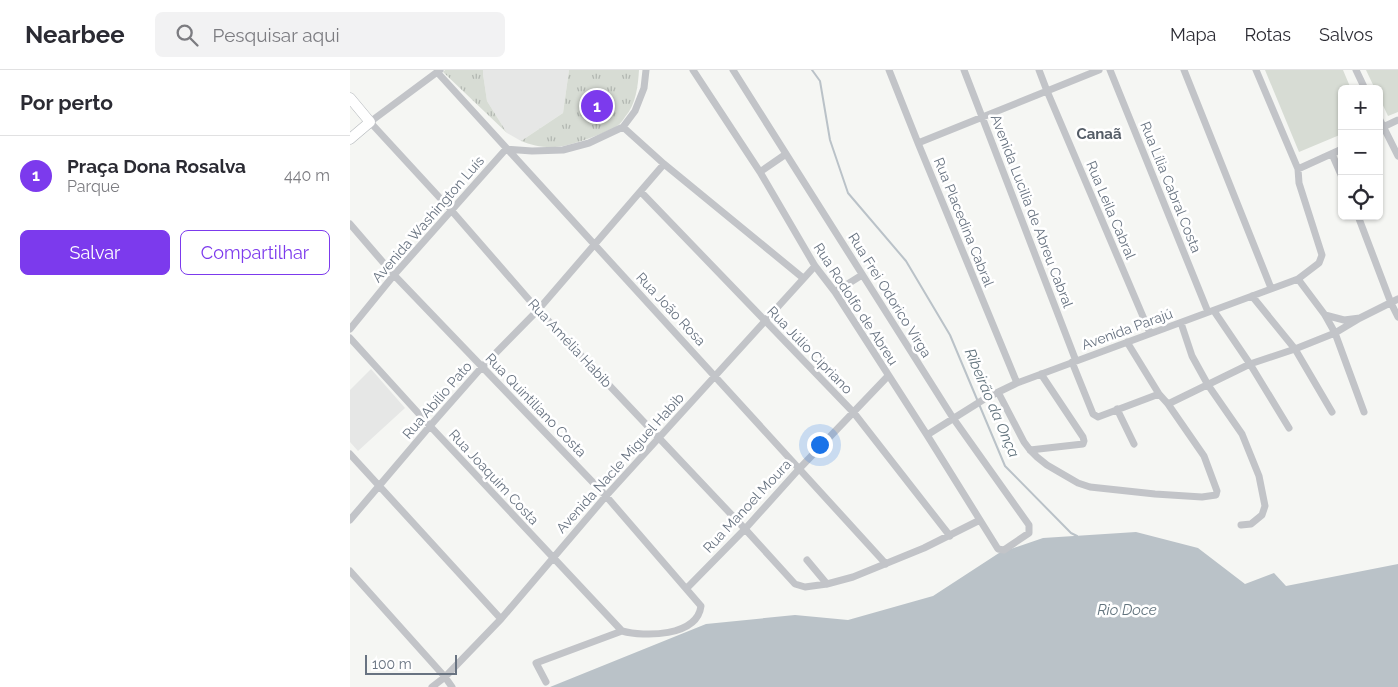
<!DOCTYPE html>
<html lang="pt">
<head>
<meta charset="utf-8">
<style>
  :root { --surface:#fff; --page:#f2f2f3; --text:#2b2b33; --muted:#7c7c81; --line:#e1e1e2; --accent:#7c3aed }
  body { margin:0; font-family:Raleway,sans-serif; background:var(--page); color:var(--text) }
  .controls { position:absolute; right:15px; top:15px; display:grid; overflow:hidden; border-radius:8px; box-shadow:0 1px 4px #0004 }
  .controls button { width:45px; height:45px; display:grid; place-items:center; padding:0; border:0; border-bottom:1px solid var(--line); background:var(--surface); color:var(--text); font:25px sans-serif }
  .scale { position:absolute; left:15px; bottom:12px; width:92px; box-sizing:border-box; padding-left:5px; border:2px solid #687381; border-top:0; font-size:14px; line-height:18px; white-space:nowrap; color:#687381; -webkit-text-stroke:4px #fff; paint-order:stroke }
  .you { position:absolute; left:469px; top:374px; width:18px; height:18px; margin:-12px; border:4px solid #fff; border-radius:50%; background:#1a73e8; box-shadow:0 0 0 8px #1a73e833 }
  .badge { display:grid; place-items:center; width:32px; height:32px; border-radius:50%; background:var(--accent); color:#fff; font-size:16px; font-weight:700 }
  .pin { position:absolute; translate:-50% -50%; border:2px solid #fff; box-shadow:0 1px 5px #0006 }
  .list { margin:0; padding:0; list-style:none }
  h2 { display:flex; justify-content:space-between; align-items:center; height:65px; margin:0; padding:0 20px; font-size:21px }
  h2 small { font-size:16px; font-weight:400; color:var(--muted) }
  .list li { display:grid; grid-template-columns:32px 1fr auto; gap:15px; align-items:center; box-sizing:border-box; height:80px; padding:0 20px; border-top:1px solid var(--line) }
  .list b { display:block; font-size:19px; white-space:nowrap }
  .list p { margin:0; font-size:16px; white-space:nowrap; color:var(--muted) }
  .list em { font-size:16px; font-style:normal; color:var(--muted) }
  .actions { display:flex; gap:10px; padding:15px 20px }
  .actions a { flex:1; padding:11px 0; border:1px solid var(--accent); border-radius:8px; text-align:center; font-size:18px; color:var(--accent) }
  .actions .main { background:var(--accent); color:#fff }
  .icon { flex:none; width:28px; height:28px; fill:none; stroke:currentColor; stroke-width:2; stroke-linecap:round; stroke-linejoin:round }
  .map { position:relative; flex:none; width:1048px; height:617px; overflow:hidden }
  header { display:flex; align-items:center; gap:30px; box-sizing:border-box; height:70px; padding:0 25px; background:var(--surface); border-bottom:1px solid var(--line) }
  header strong { font-size:24px }
  nav { display:flex; gap:28px; margin-inline-start:auto; font-size:18px }
  .search { width:350px; height:45px; background:var(--page); display:flex; align-items:center; gap:12px; box-sizing:border-box; padding:0 18px; border-radius:8px; color:var(--muted); font-size:19px }
  main { display:flex }
  aside { flex:1; background:var(--surface) }
  .map>svg:first-child { display:block }
  .built { fill:#e6e7e6 }
  .park { fill:url(#park-tufts) }
  .pitch { fill:#d7dcd4 }
  .water { fill:#bac2c8 }
  .lines { fill:none; stroke-linecap:round; stroke-linejoin:round }
  .stream { stroke:#bac2c8; stroke-width:2 }
  .secondary-casing { stroke:#b4b8bc; stroke-width:11 }
  .street { stroke:#c2c4c8; stroke-width:7 }
  .secondary { stroke:#fff; stroke-width:10 }
  .labels { text-anchor:middle; stroke-width:5; stroke-linejoin:round; paint-order:stroke }
  .street-label { font-size:14px; fill:#687381; stroke:#fff }
  .neighbourhood-label { font-size:15px; font-weight:bold; fill:#555d67; stroke:#fff }
  .water-label { font-size:15px; font-style:italic; fill:#63747e; stroke:#fff }
</style>
</head>
<body>
<header>
<strong>Nearbee</strong>
<div class="search"><svg class="icon" aria-label="search" viewBox="0 0 24 24"><circle cx="10" cy="10" r="6"/><path d="M15 15l6 6"/></svg>Pesquisar aqui</div>
<nav><a>Mapa</a><a>Rotas</a><a>Salvos</a></nav>
</header>
<main>
<aside>
<h2>Por perto<small></small></h2>
<ul class="list">
<li><span class="badge">1</span><div><b>Praça Dona Rosalva</b><p>Parque</p></div><em>440 m</em></li>
</ul>
<div class="actions"><a class="main">Salvar</a><a>Compartilhar</a></div>
</aside>
<div class="map">
<svg width="1048" height="617" viewBox="0 0 1048 617">
  <defs>
    <pattern id="park-tufts" width="24" height="20" patternUnits="userSpaceOnUse" patternTransform="scale(1.25)"><rect width="24" height="20" fill="#d7dcd4"/><path d="M3 7l-1-3M5 7V3M7 7l1-3M15 17l-1-3M17 17v-4M19 17l1-3" fill="none" stroke="#b2b7b1"/></pattern>
  </defs>
  <rect width="100%" height="100%" fill="#f5f6f3"/>
  <path class="built" d="M133 0H219L213 43 171 71 157 63 137 31 133 4Z
    M21 299 55 338 8 381 0 372V320Z"/>
  <path class="park" d="M95 0H133V4L137 31 157 63 93 2Z
    M219 0H289C288 16 286 34 275 47 273 50 270 54 267 56 256 63 218 77 205 77 194 78 181 75 171 71L213 43Z"/>
  <path class="pitch" d="M915 0H993L1001 19H992V64L949 82Z
    M1016 0H1048V42L1038 46 1029 27V19H1025Z"/>
  <path class="water" d="M786 462 848 478 895 514 924 503 936 516 1048 494V617H200L356 554 445 545 498 550 583 526 649 483 693 468Z"/>
  <g class="lines">
    <path class="stream" d="M462 0 470 11 480 70 498 123 556 191 600 265 655 396 721 463 727 466"/>
    <defs>
      <path id="secondary" d="M0 28 20 52 0 69"/>
    </defs>
    <use href="#secondary" class="secondary-casing"/>
    <path class="street" d="M90 0 20 52 101 140 188 240 395 459 445 514 455 517 477 514 503 507 574 478 630 450
      M343 0 410 102 465 196 485 222 577 365 648 479 654 480 679 463V455L603 348 383 0
      M539 0 568 73 667 313
      M614 0 726 291
      M689 0 697 21 800 263
      M760 0 858 242
      M834 0 921 218
      M1006 0 1015 19
      M87 2 536 494
      M1029 48 1048 86
      M273 57 314 94 453 208
      M1029 59 1048 50
      M568 73 749 0
      M982 84 992 107
      M948 99 992 79
      M410 102 436 84
      M291 122 504 343 600 466
      M1008 146 1041 233 1048 247
      M0 154 44 205 256 426 351 536C347 567 294 567 272 561L186 593 196 612
      M948 209 975 245 985 263 1014 342
      M485 222 512 205
      M902 226 945 279 982 342
      M864 241 900 294 939 358
      M975 245 994 250 1010 248 1048 229
      M831 253 842 286 858 315 892 364 909 406 915 436 912 445 901 454 891 455
      M0 259 44 205 156 79 182 81 213 80 239 73 273 57 285 41 294 18 296 0
      M0 268 80 356 272 561
      M722 292 743 344 748 347 809 324
      M648 322 674 372 680 380 687 387 697 395 728 413 740 417 805 424 852 427 866 425 867 421 854 386 818 334 809 324 777 272
      M818 334 900 294 945 279 985 263 1010 248
      M767 339 784 374
      M577 365 636 328 667 313 948 209 969 193 972 185 949 113 948 99 906 0
      M680 380 733 374 734 371 733 367 691 304
      M0 384 151 549
      M0 450 80 356 132 297 188 240 314 94
      M457 490 477 514
      M0 501 95 607 102 617
      M337 518 395 459 449 399 538 306
      M82 617 95 607 151 549 256 426 465 196"/>
    <use href="#secondary" class="secondary"/>
  </g>
  <g class="labels">
    <g class="street-label">
      <text transform="translate(821 117) rotate(68)" y="5">Rua Lília Cabral Costa</text>
      <text transform="translate(761 140) rotate(67)" y="5">Rua Leila Cabral</text>
      <text transform="translate(682 141) rotate(69)" y="5">Avenida Lucilia de Abreu Cabral</text>
      <text transform="translate(78 149) rotate(-49)" y="5">Avenida Washington Luís</text>
      <text transform="translate(614 152) rotate(68)" y="5">Rua Placedina Cabral</text>
      <text transform="translate(540 225) rotate(58)" y="5">Rua Frei Odorico Virga</text>
      <text transform="translate(506 234) rotate(57)" y="5">Rua Rodolfo de Abreu</text>
      <text transform="translate(321 239) rotate(47)" y="5">Rua João Rosa</text>
      <text transform="translate(777 259) rotate(-20)" y="5">Avenida Parajú</text>
      <text transform="translate(220 273) rotate(47)" y="5">Rua Amélia Habib</text>
      <text transform="translate(460 280) rotate(46)" y="5">Rua Júlio Cipriano</text>
      <text transform="translate(87 330) rotate(-49)" y="5">Rua Abílio Pato</text>
      <text transform="translate(186 335) rotate(46)" y="5">Rua Quintiliano Costa</text>
      <text transform="translate(270 393) rotate(-48)" y="5">Avenida Nacle Miguel Habib</text>
      <text transform="translate(144 407) rotate(47)" y="5">Rua Joaquim Costa</text>
      <text transform="translate(397 436) rotate(-47)" y="5">Rua Manoel Moura</text>
    </g>
    <g class="neighbourhood-label">
      <text x="749" y="69">Canaã</text>
    </g>
    <g class="water-label">
      <text transform="translate(642 333) rotate(67)" y="5">Ribeirão da Onça</text>
      <text x="777" y="545">Rio Doce</text>
    </g>
  </g>
</svg>
<div class="controls">
<button>+</button>
<button>−</button>
<button><svg class="icon" aria-label="locate" viewBox="0 0 24 24"><circle cx="12" cy="12" r="6"/><path d="M12 2v4M12 18v4M2 12h4M18 12h4"/></svg></button>
</div>
<div class="scale">100 m</div>
<div class="you"></div>
<div class="pin badge" style="left:247px;top:36px">1</div>
</div>
</main>
</body>
</html>
